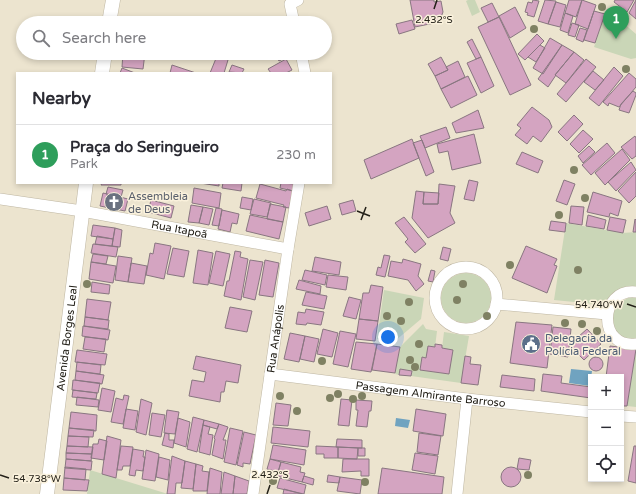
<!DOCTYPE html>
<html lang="en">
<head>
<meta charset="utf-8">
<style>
  :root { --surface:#fff; --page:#f2f2f3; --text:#2b2b33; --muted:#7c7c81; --line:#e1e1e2; --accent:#888229 }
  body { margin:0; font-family:"Varela Round",sans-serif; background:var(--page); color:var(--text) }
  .controls { position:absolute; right:12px; bottom:12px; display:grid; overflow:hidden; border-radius:0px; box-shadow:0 2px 6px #0003 }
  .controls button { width:36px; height:36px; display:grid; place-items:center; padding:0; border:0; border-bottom:1px solid var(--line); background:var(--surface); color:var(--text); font:20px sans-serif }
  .you { position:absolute; left:388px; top:337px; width:14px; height:14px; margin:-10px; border:3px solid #fff; border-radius:50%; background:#1a73e8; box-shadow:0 0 0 6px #1a73e833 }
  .badge { display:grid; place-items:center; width:26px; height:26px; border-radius:50%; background:var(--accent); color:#fff; font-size:13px; font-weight:700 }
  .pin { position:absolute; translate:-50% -33px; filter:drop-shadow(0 1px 2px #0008) }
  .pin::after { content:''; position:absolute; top:21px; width:14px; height:12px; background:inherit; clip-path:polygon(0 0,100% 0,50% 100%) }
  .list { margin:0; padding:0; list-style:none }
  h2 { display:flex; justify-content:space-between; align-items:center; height:52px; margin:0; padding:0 16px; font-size:17px }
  h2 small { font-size:13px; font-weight:400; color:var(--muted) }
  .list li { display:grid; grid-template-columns:26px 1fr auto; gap:12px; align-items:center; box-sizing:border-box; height:60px; padding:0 16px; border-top:1px solid var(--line) }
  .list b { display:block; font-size:15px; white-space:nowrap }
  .list p { margin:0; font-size:13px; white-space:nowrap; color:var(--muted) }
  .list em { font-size:13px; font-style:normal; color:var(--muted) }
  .icon { flex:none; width:22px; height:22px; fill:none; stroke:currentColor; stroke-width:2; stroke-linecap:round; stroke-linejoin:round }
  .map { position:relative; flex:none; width:636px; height:494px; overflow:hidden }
  .search { position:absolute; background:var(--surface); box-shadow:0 2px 6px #0003; left:16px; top:16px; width:316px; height:44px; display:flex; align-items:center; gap:10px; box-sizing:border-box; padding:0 14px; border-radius:22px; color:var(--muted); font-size:15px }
  .panel { position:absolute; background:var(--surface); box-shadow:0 2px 6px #0003; left:16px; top:72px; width:316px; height:112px; border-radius:0px }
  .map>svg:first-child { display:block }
  .green { fill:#cad6b7 }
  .water { fill:#70a3c0 }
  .building { fill:#d4a4c1; stroke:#897681 }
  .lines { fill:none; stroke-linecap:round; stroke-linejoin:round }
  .minor-casing { stroke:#beb6a2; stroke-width:12 }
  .tertiary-casing { stroke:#beb6a2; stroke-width:15 }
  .minor { stroke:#fff; stroke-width:11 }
  .tertiary { stroke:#fff; stroke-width:14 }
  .tree { fill:#7f8163 }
  .ticks { fill:none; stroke:#232018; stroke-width:1.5 }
  .labels { text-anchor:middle; stroke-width:3; stroke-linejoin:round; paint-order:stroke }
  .worship-label { font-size:11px; fill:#5b616d; stroke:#faf1dc; text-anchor:start }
  .street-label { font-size:11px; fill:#232018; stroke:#faf1dc }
  .service-label { font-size:11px; fill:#4e5e75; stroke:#faf1dc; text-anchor:start }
  .ticks-label { font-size:10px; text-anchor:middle; fill:#232018; stroke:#faf1dc; stroke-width:3; stroke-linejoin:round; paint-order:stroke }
</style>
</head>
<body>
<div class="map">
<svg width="636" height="494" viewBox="0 0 636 494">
  <rect width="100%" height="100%" fill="#ece4cf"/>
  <path class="green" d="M468 0H475L480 12 472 16 466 1Z
    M607 9 636 34V58L631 59 594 47Z
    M566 223 623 233 636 232V290L605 305 554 300Z
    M441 298a25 25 0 1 1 50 0a25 25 0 1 1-50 0Z
    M384 290 424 298 421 319 395 341 377 339Z
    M632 297 636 298V340C632 339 627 339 623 337 603 326 613 301 632 297Z
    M423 324 426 329 437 331 435 347H428L426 358 422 357 420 370 449 374 453 350 442 348 444 332 469 336 461 383 411 376 412 371 400 369 399 375 395 374 400 347Z
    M636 349V407L627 406Z
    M90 470 168 494H87Z"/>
  <path class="water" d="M571 369 592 371 590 386 569 383Z
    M396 418 410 420 408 428 395 426Z"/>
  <path class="building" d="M410 0H434V2L441 1 443 12 439 22 415 27Z
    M533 0 539 1 534 17 527 15 528 13 525 12 528 2 532 3Z
    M545 0 556 1 548 24 538 21Z
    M569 0H582L576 17 565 13Z
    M582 0 596 5 588 29 575 24Z
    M615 0H634L627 12 614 2Z
    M636 0V19L629 13Z
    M556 2 566 5 560 27 548 24Z
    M492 3 499 17 488 22 481 8Z
    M515 7 526 28 510 38 499 16Z
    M594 11 605 14 595 43 584 40Z
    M565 13 573 16 568 33 560 30Z
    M499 17 531 85 510 95 478 27Z
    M412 20 415 29 399 34 396 24Z
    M572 23 579 25 575 37 568 35Z
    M580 28 587 30 583 42 576 39Z
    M537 34 544 41 525 60 518 54Z
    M550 38 562 45 543 74 533 68Z
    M472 39 481 57 476 59 467 42Z
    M540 45 545 48 536 62 528 57Z
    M562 45 574 52 555 75H556L548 87 538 79Z
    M574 52 584 60 566 83 555 75Z
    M123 53H145L143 69 122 67Z
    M274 53H293V54L279 61Z
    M217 56 228 60 224 73H210Z
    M441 57 448 70 435 76 428 64Z
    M481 57 494 86 481 93 467 63Z
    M286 59 292 70 286 73H271L268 69Z
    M586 59 596 67 566 102 557 94Z
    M458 61 465 77 441 89 435 76 448 70 446 67Z
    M172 65 196 73H170Z
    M232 65 244 69 242 73 229 72Z
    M614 67 623 76 599 106 589 98Z
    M122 68 135 73H120Z
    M593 71 604 80 595 90 584 82Z
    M629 73 636 79V87L619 107 609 103 608 106 603 102Z
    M468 76 477 95 451 108 441 89Z
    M633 91 636 93V95L629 113 619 110 621 104Z
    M532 107 549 120 552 127 541 142 533 136 527 144 515 135 521 128 517 125Z
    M478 110 484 128 456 133 452 123Z
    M574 115 583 124 567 141 558 132Z
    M446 127 450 138 425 148 420 136Z
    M583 130 593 139 579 153 570 144Z
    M474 134 481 163 452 170 448 151 439 153 437 144Z
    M635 136 636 138V156L632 159 621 147Z
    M412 139 419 158 371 179 364 160Z
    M422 140 434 172 426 176 413 143Z
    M607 143 615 153 591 175 582 165Z
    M589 146 595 152 583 163 578 156Z
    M622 149 630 160 605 185 595 173Z
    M522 152 543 161 538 173 516 164Z
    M631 162 636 170 616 191 608 182Z
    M636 172V196L629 203 618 191Z
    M469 180 478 182 474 201 464 199Z
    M564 180 575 184 567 205 556 201Z
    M102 183H121V185H101Z
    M200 183H219V186Z
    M223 183H242L241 191 222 188Z
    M281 183 295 184 293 191 280 188Z
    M260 184 286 191 287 189 293 191 289 208 283 207 284 205 256 198Z
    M439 184 455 186 450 213 455 223 428 238 412 218 416 191 424 192 423 204H438Z
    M108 187 123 190 121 197 106 194Z
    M194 188 221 193 219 208 192 203Z
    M424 192 439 193 438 204H423Z
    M593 192 622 201 618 216 610 213 609 217 587 212Z
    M103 193 128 199 125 211 100 206Z
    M242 197 253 199 251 210 240 208Z
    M254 199 271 203 267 217 250 214Z
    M151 200 174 206 171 218 148 212Z
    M353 200 356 211 342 215 339 204Z
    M270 204 286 207 283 222 267 219Z
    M191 205 203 207 199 223 188 222Z
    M327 206 331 219 309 226 305 213Z
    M571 206 584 207 582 225 569 223Z
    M203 207 213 209 209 225 199 223Z
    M216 208 222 209 219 226 212 225Z
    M222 210 239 214 237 224 232 223 230 232 218 229Z
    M250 215 283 222 279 239 246 231Z
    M588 215 606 220 604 229 586 226Z
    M404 217 426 244 415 253 405 242 408 239 395 223Z
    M610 217 626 220 623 233 607 230Z
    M635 219 636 220V232H633Z
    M551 221 566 223 565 232 549 230Z
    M93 225 115 228 113 239 91 236Z
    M115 228 122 230 120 247 112 246Z
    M97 236 113 239 112 246 95 244Z
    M155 243 171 246 164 279 146 275 150 253 153 254Z
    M93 244 118 247 116 257 91 253Z
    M526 246 557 259 554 265 557 266 547 293 512 278Z
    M443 247 451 249 448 261 440 259Z
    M173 248 189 251 184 277 167 274Z
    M198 250 213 253 208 285 193 283Z
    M216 251 230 254 223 286 209 283Z
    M235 251 241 252 240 257 248 259 241 300 224 296 227 281H229Z
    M93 254 108 256 106 264 91 262Z
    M384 255 390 256 385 277 376 275 378 267 381 268Z
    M118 256 132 258 128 282 115 280Z
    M315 257 341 262 339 275 312 271Z
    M403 259 421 264 418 276 424 284 416 291 408 280 388 276 391 261 402 263Z
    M250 260 263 262 255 300 243 297Z
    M265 260 279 263 273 297 259 295Z
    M91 262 116 266 113 283 89 279Z
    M131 263 147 266 144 284 128 282Z
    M305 270 327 275 325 285 302 280Z
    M431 270 435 271 433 282 428 281Z
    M328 275 348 277 346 290 326 287Z
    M299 280 321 286 320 294 296 289Z
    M92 282 110 285 109 294 91 292Z
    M371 285 383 287 378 321 359 319 363 293H369Z
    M306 292 327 296 324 309 302 305Z
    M349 297 361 300 356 319 343 316Z
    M87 299 111 302 108 320 85 317Z
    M230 307 252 311 247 332 225 328Z
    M306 309 324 312 321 325 307 323 306 325 296 324 298 312 305 313Z
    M85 317 109 320 108 329 84 326Z
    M359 319 378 321 375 341 356 339Z
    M516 322 552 325 547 368 510 363Z
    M83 326 110 330 108 340 82 336Z
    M553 327 571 329 568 357 550 354Z
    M323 329 338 333 332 357 317 354Z
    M587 329 601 344 584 360 569 345Z
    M340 331 356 334 348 367 333 364Z
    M290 333 305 336 299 362 284 359Z
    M305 336 319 339 314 362 300 359Z
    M85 337 106 339 104 352 83 349Z
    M356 342 377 344 371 372 351 369Z
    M377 344 400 347 395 373 372 370Z
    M435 344 442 345V348L453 350 449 374 420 370 422 357 426 358 428 346 435 347Z
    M610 346 636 349 627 406H621V377H606Z
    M77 350 107 354 105 365 75 362Z
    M196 356 241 365 238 383 226 381 224 392H221L220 402 189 396 192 380 204 382 206 372 193 369Z
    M465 356 471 357 470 364 481 365 478 385 461 383Z
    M589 364a7 7 0 1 1 14 0a7 7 0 1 1-14 0Z
    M77 362 101 365 100 374 76 371Z
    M400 369 412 371 411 376 399 375Z
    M76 371 104 375 102 384 75 380Z
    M543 374 562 376 561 383 591 387V398L541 391Z
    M502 375 535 379 534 391 500 387Z
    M73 380 100 383 98 393 72 390Z
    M102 388 115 391 111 412 98 410Z
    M73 390 97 393 96 399 72 397Z
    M124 395 129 396 123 424 111 422 116 398 123 400Z
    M77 397 99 400 98 407 76 405Z
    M141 399 152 403 146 435 136 432Z
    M341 399 352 400 349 426 338 425Z
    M356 400 372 401 371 411H369L367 427 356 426 358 410H356Z
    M276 403 291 405 288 426 273 425Z
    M126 409 138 411 135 430 123 428Z
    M416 409 446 414 443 436 413 431Z
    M167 410 179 412 175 434 164 433Z
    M71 412 97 415 96 431 69 428Z
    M152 413 165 415 161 437 149 435Z
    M193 417 204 420 197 452 187 449Z
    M178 418 190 422 186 447 174 443Z
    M204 420 219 424 217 429 203 425Z
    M219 424 228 427 223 440H226L223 459 212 455 215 439 214 438Z
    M203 425 210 427 208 434 213 435 210 455 199 452Z
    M273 427 310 431 308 447 271 443Z
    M69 428 94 430 93 437 68 436Z
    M230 428 243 431 236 465 224 462Z
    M244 432 256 435 250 464 243 463V467L237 465Z
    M165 433 169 434V440H174L173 448 162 445Z
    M419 433 441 436 438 455 417 452Z
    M68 436 89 437 88 447 67 446Z
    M107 436 121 440 116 478 102 474Z
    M99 439 107 441 104 460 91 458 93 444H98Z
    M337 439 362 440V448L336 447Z
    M273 445 306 450 304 465 270 459Z
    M67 446 93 447 92 454 66 453Z
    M121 446 133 447 130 466H123L122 470H117Z
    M316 446 338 447V458H324V454H316Z
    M634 446H636V483L628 481Z
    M338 447 358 448 357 459 338 458Z
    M358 448H365V456H358Z
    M133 449 144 451 143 457H145L143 471 136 470 135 476 129 475Z
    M146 450 159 454 155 481 142 479Z
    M66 453 92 454 91 461 66 459Z
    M415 453 438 456 435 474 412 470Z
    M172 456 185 461 182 483H176L175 494H167Z
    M159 457 170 460 168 480 156 477Z
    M519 458 531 460 529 470 517 469Z
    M66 459 92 461 91 470 65 468Z
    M270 459 281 462 278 472 267 469Z
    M343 459H369V476H361V471L342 472Z
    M185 461 196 464 193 489 181 488Z
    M281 462 301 467 300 472 305 473 302 482 277 476Z
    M196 464 203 466 202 471 209 472 207 491H193Z
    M65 467 86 469 85 480 64 478Z
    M501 477a10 10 0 1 1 20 0a10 10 0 1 1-20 0Z
    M210 468 222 472 220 494H207Z
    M382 468 444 477 442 494H378Z
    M224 472 235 476 233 494H221Z
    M328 475 340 477 339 483 327 482Z
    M235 476 249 481 247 494H233Z
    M304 476 314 479 313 485 302 482Z
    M340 477 362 480 360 494 337 491Z
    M64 478 89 480 87 491 63 490Z
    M280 478 306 485 304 494 277 488Z
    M284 489 302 494H283Z"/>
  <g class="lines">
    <defs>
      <g id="minor">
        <path d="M294 23 290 4 298 0"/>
        <path d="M301 53 305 73"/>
        <path id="s1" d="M0 199 82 211 288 249"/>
        <circle cx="466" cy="298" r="31"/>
        <path d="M636 292C598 288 598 349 636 344"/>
        <path d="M496 304 607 314"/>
        <path id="s2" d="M270 374 467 399 591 412"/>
        <path d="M621 416 636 417"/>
        <path id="s3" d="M253 494 288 249 299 183"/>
        <path d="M457 494 467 399"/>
      </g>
      <g id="tertiary">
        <path d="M109 23 113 0"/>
        <path d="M102 73 105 53"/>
        <path id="s4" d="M47 494 86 183"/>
      </g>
    </defs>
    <use href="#minor" class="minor-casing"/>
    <use href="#tertiary" class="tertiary-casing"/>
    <use href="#minor" class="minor"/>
    <use href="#tertiary" class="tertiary"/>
  </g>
  <g class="tree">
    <circle cx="602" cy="7" r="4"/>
    <circle cx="534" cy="29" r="4"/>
    <circle cx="626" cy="69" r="4"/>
    <circle cx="574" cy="170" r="4"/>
    <circle cx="585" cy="198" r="4"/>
    <circle cx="559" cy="215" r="4"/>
    <circle cx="510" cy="265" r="4"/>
    <circle cx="578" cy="270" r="4"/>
    <circle cx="87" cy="284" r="4"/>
    <circle cx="463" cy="284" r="4"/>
    <circle cx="457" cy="300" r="4"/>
    <circle cx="409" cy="302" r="4"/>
    <circle cx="387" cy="316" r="4"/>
    <circle cx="487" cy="316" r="4"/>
    <circle cx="401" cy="321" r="4"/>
    <circle cx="565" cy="323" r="4"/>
    <circle cx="582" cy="324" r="4"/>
    <circle cx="597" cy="331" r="4"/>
    <circle cx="419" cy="344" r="4"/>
    <circle cx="410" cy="360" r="4"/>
    <circle cx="322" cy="361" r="4"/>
    <circle cx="415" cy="367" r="4"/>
    <circle cx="338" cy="394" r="4"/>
    <circle cx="280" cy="396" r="4"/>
    <circle cx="362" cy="396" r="4"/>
    <circle cx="330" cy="398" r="4"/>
    <circle cx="353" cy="399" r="4"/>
    <circle cx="297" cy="411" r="4"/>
    <circle cx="528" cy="475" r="4"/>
    <circle cx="273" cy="481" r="4"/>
    <circle cx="365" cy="482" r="4"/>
  </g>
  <path class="ticks" d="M434 9 437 0M357 211 370 216M361 220 366 207M627 304 636 307M0 475 9 478M267 494 270 485"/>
  <defs>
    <symbol id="church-disc" viewBox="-11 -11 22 22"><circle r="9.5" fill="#6b7280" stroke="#faf1dc"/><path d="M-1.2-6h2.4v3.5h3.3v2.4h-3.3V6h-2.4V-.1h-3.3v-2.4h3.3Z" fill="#fff"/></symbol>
    <symbol id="civic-disc" viewBox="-11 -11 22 22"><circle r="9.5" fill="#5c6f8a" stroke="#faf1dc"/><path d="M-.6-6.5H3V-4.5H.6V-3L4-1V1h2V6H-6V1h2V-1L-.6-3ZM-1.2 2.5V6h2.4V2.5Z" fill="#fff"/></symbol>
  </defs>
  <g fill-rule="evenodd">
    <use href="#church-disc" x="103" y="191" width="22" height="22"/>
    <use href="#civic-disc" x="520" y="333" width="22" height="22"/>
  </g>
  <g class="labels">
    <g class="worship-label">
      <text x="128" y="200">Assembleia<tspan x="128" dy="13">de Deus</tspan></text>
    </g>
    <g class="street-label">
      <text dy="4" stroke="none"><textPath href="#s1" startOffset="182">Rua Itapoã</textPath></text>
      <text dy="4" stroke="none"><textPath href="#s4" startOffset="157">Avenida Borges Leal</textPath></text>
      <text dy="4" stroke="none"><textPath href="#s3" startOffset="157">Rua Anápolis</textPath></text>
      <text dy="4" stroke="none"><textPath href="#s2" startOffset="162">Passagem Almirante Barroso</textPath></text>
    </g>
    <g class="service-label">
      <text x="545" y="342">Delegacia da<tspan x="545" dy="13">Polícia Federal</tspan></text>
    </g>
  </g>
  <g class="ticks-label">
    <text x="434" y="23">2.432°S</text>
    <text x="599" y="308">54.740°W</text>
    <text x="270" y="478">2.432°S</text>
    <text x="37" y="482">54.738°W</text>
  </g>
</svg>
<div class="controls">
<button>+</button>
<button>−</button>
<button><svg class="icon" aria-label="locate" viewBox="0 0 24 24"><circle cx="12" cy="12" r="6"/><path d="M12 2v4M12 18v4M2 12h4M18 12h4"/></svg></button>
</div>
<div class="you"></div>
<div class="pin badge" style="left:616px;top:39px;background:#2e9e5b">1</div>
<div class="search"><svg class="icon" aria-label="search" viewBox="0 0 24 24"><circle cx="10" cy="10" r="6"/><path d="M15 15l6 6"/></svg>Search here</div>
<section class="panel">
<h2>Nearby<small></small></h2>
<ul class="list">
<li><span class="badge" style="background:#2e9e5b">1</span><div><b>Praça do Seringueiro</b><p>Park</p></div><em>230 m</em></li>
</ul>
</section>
</div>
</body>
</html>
